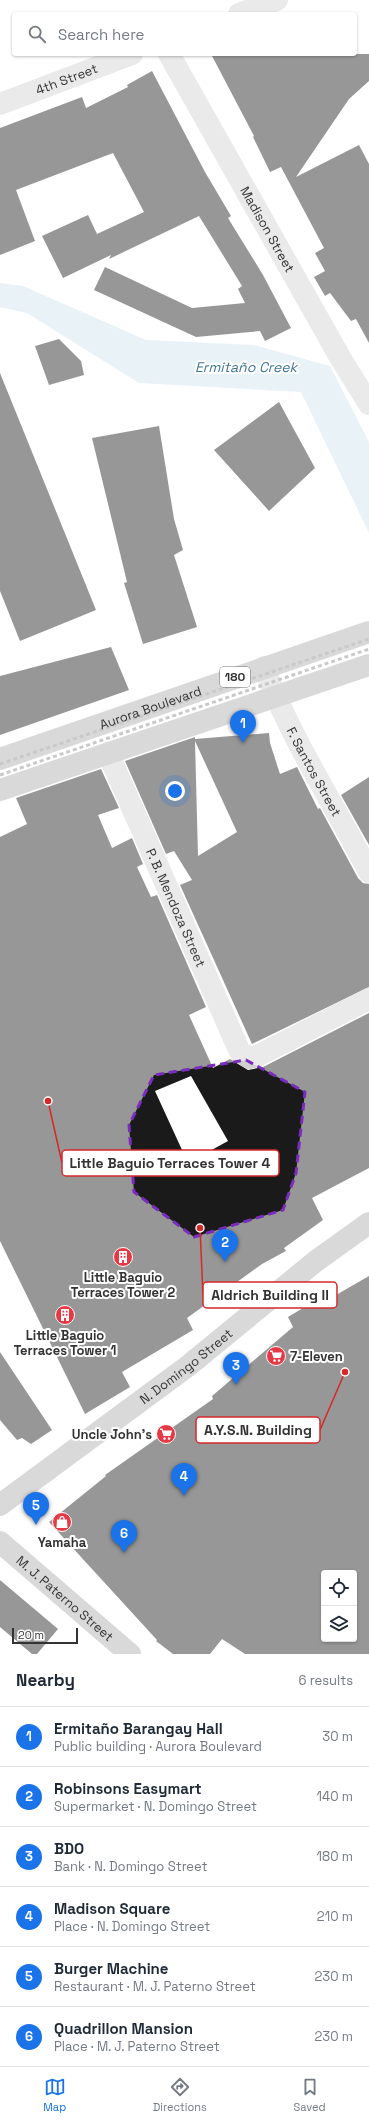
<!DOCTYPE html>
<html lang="en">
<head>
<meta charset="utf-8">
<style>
  :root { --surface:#fff; --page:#f6f6f7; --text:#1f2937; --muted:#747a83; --line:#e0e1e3; --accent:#1a73e8 }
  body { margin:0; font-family:"Space Grotesk",sans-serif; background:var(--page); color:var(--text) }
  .controls { position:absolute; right:12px; bottom:12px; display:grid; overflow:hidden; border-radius:4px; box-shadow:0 1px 3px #0004 }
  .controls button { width:36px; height:36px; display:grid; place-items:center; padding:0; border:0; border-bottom:1px solid var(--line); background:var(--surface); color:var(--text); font:20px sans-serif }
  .scale { position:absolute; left:12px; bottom:10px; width:66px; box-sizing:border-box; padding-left:4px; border:2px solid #333; border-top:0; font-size:11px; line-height:14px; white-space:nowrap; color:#333; -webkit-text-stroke:3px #fff; paint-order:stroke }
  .you { position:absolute; left:175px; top:791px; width:14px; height:14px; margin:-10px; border:3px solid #fff; border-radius:50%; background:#1a73e8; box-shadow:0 0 0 6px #1a73e833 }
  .badge { display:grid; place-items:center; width:26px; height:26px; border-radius:50%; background:var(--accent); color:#fff; font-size:13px; font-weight:700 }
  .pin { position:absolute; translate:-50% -33px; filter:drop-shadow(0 1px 2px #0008) }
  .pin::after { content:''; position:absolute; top:21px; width:14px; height:12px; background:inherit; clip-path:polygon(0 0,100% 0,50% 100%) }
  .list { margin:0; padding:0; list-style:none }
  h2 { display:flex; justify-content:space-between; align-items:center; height:52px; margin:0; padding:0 16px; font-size:17px }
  h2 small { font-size:13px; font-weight:400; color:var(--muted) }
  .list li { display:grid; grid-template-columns:26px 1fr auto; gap:12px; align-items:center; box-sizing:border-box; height:60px; padding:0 16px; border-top:1px solid var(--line) }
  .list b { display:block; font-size:15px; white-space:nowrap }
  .list p { margin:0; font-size:13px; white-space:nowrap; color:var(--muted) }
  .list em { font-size:13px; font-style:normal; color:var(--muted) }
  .icon { flex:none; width:22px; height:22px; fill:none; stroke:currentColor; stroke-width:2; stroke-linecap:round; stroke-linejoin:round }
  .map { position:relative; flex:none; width:369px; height:1654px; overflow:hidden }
  .search { position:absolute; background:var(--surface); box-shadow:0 1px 3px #0004; left:12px; right:12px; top:12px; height:44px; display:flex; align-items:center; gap:10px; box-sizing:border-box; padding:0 14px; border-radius:4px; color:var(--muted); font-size:15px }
  .sheet { height:412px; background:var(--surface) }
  nav { display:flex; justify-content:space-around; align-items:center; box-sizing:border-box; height:56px; border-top:1px solid var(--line); background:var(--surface); font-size:11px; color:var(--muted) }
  nav a { display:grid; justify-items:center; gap:2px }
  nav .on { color:var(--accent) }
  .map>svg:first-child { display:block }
  .water { fill:#cfe2ee }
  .building { fill:#1a1a1a; fill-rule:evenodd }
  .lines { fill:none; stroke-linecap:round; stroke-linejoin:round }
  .minor { stroke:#d0d0d0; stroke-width:22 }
  .major { stroke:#ababab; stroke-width:22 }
  .rail { stroke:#888; stroke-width:3; stroke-dasharray:4 3; stroke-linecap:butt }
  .marked { fill:none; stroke:#7b2cbf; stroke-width:3; stroke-dasharray:8 5; stroke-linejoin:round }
  .labels { text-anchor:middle; stroke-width:4; stroke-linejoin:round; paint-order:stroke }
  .shield { fill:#fff; stroke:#707070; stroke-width:1 }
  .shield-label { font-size:12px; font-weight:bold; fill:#333 }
  .street-label { font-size:13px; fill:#333; stroke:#fff }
  .poi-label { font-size:13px; font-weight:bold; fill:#333; stroke:#fff }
  .water-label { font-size:14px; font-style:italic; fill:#3f7597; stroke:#fff }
  .leader { fill:none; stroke:#d62828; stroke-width:1.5 }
  .callout-dot { fill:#d62828; stroke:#fff; stroke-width:1.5 }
  .callout { fill:#fff; stroke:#d62828; stroke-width:1.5 }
  .callout-label { font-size:14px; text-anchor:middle; font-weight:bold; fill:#333 }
</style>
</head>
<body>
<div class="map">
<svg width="369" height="1654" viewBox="0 0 369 1654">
  <rect width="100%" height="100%" fill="#fff"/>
  <path class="water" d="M0 283 23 286 146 340 254 345 330 366 369 442V533L301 392 139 383 27 313 0 307Z"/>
  <path class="building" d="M211 54H369V81L349 99 296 177 359 145 369 164V343L356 319 351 321 330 293 325 296 314 277 325 271 315 253 324 248 281 167 270 172 253 137 254 136Z
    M152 71 205 172 231 216 228 218 263 275 291 328 265 341 260 331 196 337 94 290 105 267 192 308 245 303 238 289 242 286 199 216 109 259 111 255 63 278 42 236 88 215 97 234 144 212 113 153 16 190 35 241 0 255V128L82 97 86 108 128 87 127 85Z
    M59 339 81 361 84 375 49 385 35 346Z
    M0 373 96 610 20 641 0 591Z
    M279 402 315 468 269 511 214 450Z
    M159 426 174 519 183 550 174 555 197 627 143 644 124 583 127 582 92 438Z
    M111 647 129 690 0 735V676Z
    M269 733 270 743 280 774 297 767 318 809 320 808 358 878 363 883 369 884V987L252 1044 180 885 192 880 174 851 166 854 125 761 195 737V739ZM195 741 237 832 198 856Z
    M101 769 119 808 98 815 112 848 132 838 143 864 137 867 151 897 157 895 206 1007 189 1015 213 1068 230 1059 248 1070 263 1067 369 1013V1168L312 1198 323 1220 284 1248 286 1251 262 1264 187 1318 193 1330 122 1372 130 1387 85 1414 0 1241V837L27 824 16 798ZM191 1076 228 1141 188 1163 155 1091Z
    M369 777V845L341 795Z
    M369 1276V1654H245L222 1639 210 1654H173L156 1641 157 1640 49 1522 106 1476 105 1475 213 1399 212 1396 293 1327 288 1317 333 1290 336 1295ZM324 1573H354V1639H324Z
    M0 1352 52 1430 31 1444 22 1438 17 1440 0 1420Z
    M0 1580 58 1629 37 1654H32L0 1627Z"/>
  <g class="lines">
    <g class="minor">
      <path d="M239 14 277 0"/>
      <path id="s1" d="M169 54 341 359 369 404"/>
      <path id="s2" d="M0 104 132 54"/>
      <path id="s3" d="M264 667C291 739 334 804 369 872"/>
      <path id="s4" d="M108 753 240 1052 250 1058 259 1055 369 999"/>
    </g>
    <g class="major">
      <path id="s5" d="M0 759 369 632"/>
      <path d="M0 790 369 665"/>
      <path id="s6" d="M0 1505 188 1366 316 1261 369 1223"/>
      <path id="s7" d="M0 1542 130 1654"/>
    </g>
    <path class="rail" d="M0 764 369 639
      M0 775 369 649"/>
  </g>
  <path d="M0 0H369V1654H0ZM246 1060 305 1092 296 1173 283 1210 194 1237 134 1192 129 1125 154 1075Z" fill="#fff" fill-opacity=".55" fill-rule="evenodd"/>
  <path class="marked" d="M246 1060 305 1092 296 1173 283 1210 194 1237 134 1192 129 1125 154 1075Z"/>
  <defs>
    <symbol id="building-disc" viewBox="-11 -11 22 22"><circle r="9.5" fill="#e63946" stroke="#fff"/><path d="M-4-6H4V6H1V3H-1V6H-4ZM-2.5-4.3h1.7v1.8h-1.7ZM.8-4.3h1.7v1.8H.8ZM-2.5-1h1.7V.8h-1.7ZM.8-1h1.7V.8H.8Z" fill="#fff"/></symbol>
    <symbol id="supermarket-disc" viewBox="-11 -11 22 22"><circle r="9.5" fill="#e63946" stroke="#fff"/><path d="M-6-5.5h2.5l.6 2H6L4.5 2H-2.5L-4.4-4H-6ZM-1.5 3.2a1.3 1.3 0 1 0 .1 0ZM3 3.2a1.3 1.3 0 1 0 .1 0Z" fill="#fff"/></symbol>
    <symbol id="shop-disc" viewBox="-11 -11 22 22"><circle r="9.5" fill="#e63946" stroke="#fff"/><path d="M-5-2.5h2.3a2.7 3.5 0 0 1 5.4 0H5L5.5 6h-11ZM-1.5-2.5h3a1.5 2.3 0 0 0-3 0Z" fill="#fff"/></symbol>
  </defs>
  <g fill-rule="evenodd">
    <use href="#building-disc" x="112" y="1246" width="22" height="22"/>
    <use href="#building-disc" x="54" y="1304" width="22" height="22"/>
    <use href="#supermarket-disc" x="265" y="1345" width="22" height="22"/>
    <use href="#supermarket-disc" x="155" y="1423" width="22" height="22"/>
    <use href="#shop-disc" x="51" y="1511" width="22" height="22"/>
  </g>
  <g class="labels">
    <rect class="shield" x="220" y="667" width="30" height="20" rx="3"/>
    <g class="shield-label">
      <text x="235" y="681">180</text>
    </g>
    <g class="street-label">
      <text dy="5" stroke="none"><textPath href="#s2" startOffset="71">4th Street</textPath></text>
      <text dy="5" stroke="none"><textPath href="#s1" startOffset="201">Madison Street</textPath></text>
      <text dy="5" stroke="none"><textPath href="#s5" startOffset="159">Aurora Boulevard</textPath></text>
      <text dy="5" stroke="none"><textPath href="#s3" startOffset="116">F. Santos Street</textPath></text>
      <text dy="5" stroke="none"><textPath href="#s4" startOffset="169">P. B. Mendoza Street</textPath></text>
      <text dy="5" stroke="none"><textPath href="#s6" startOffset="232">N. Domingo Street</textPath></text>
      <text dy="5" stroke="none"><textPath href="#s7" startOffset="86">M. J. Paterno Street</textPath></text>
    </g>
    <g class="poi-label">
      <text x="123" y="1282">Little Baguio<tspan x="123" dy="15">Terraces Tower 2</tspan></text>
      <text x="65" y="1340">Little Baguio<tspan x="65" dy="15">Terraces Tower 1</tspan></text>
      <text x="290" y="1361" text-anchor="start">7-Eleven</text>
      <text x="152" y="1439" text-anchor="end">Uncle John's</text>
      <text x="62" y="1547">Yamaha</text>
    </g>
    <g class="water-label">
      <text x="246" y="372">Ermitaño Creek</text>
    </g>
  </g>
  <path class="leader" d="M48 1101L62 1163M200 1228L203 1295M345 1372L320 1430"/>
  <g class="callout-dot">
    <circle cx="48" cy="1101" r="4"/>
    <circle cx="200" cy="1228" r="4"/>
    <circle cx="345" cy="1372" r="4"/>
  </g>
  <g class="callout">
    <rect x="62" y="1150" width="217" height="26" rx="4"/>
    <rect x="203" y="1282" width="134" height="26" rx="4"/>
    <rect x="196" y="1417" width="124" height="26" rx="4"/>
  </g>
  <g class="callout-label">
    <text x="170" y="1168">Little Baguio Terraces Tower 4</text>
    <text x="270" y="1300">Aldrich Building II</text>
    <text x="258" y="1435">A.Y.S.N. Building</text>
  </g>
</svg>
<div class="controls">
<button><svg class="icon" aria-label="locate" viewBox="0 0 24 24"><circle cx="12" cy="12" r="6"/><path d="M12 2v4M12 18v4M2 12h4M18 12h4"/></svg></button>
<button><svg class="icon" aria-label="layers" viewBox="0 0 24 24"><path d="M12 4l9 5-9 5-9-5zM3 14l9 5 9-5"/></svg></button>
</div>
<div class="scale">20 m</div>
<div class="you"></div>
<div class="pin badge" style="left:243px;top:743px">1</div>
<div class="pin badge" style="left:225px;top:1262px">2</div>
<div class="pin badge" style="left:236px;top:1385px">3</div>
<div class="pin badge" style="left:184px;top:1496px">4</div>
<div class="pin badge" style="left:36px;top:1525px">5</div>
<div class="pin badge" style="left:124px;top:1553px">6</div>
<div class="search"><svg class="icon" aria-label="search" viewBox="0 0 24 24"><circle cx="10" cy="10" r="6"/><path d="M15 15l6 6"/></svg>Search here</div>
</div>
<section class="sheet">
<h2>Nearby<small>6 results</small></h2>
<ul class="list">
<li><span class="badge">1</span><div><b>Ermitaño Barangay Hall</b><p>Public building · Aurora Boulevard</p></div><em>30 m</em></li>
<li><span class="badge">2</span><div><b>Robinsons Easymart</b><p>Supermarket · N. Domingo Street</p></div><em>140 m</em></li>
<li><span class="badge">3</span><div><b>BDO</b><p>Bank · N. Domingo Street</p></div><em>180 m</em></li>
<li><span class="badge">4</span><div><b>Madison Square</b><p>Place · N. Domingo Street</p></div><em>210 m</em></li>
<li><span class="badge">5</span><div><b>Burger Machine</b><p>Restaurant · M. J. Paterno Street</p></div><em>230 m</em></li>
<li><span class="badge">6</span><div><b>Quadrillon Mansion</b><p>Place · M. J. Paterno Street</p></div><em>230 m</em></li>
</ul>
</section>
<nav>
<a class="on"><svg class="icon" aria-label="map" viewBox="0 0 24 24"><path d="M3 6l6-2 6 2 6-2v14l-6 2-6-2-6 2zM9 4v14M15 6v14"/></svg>Map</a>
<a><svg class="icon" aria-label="directions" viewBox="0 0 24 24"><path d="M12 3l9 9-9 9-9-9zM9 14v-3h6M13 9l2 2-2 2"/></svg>Directions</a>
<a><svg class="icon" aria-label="saved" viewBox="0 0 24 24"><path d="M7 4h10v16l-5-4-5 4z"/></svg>Saved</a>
</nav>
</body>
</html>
